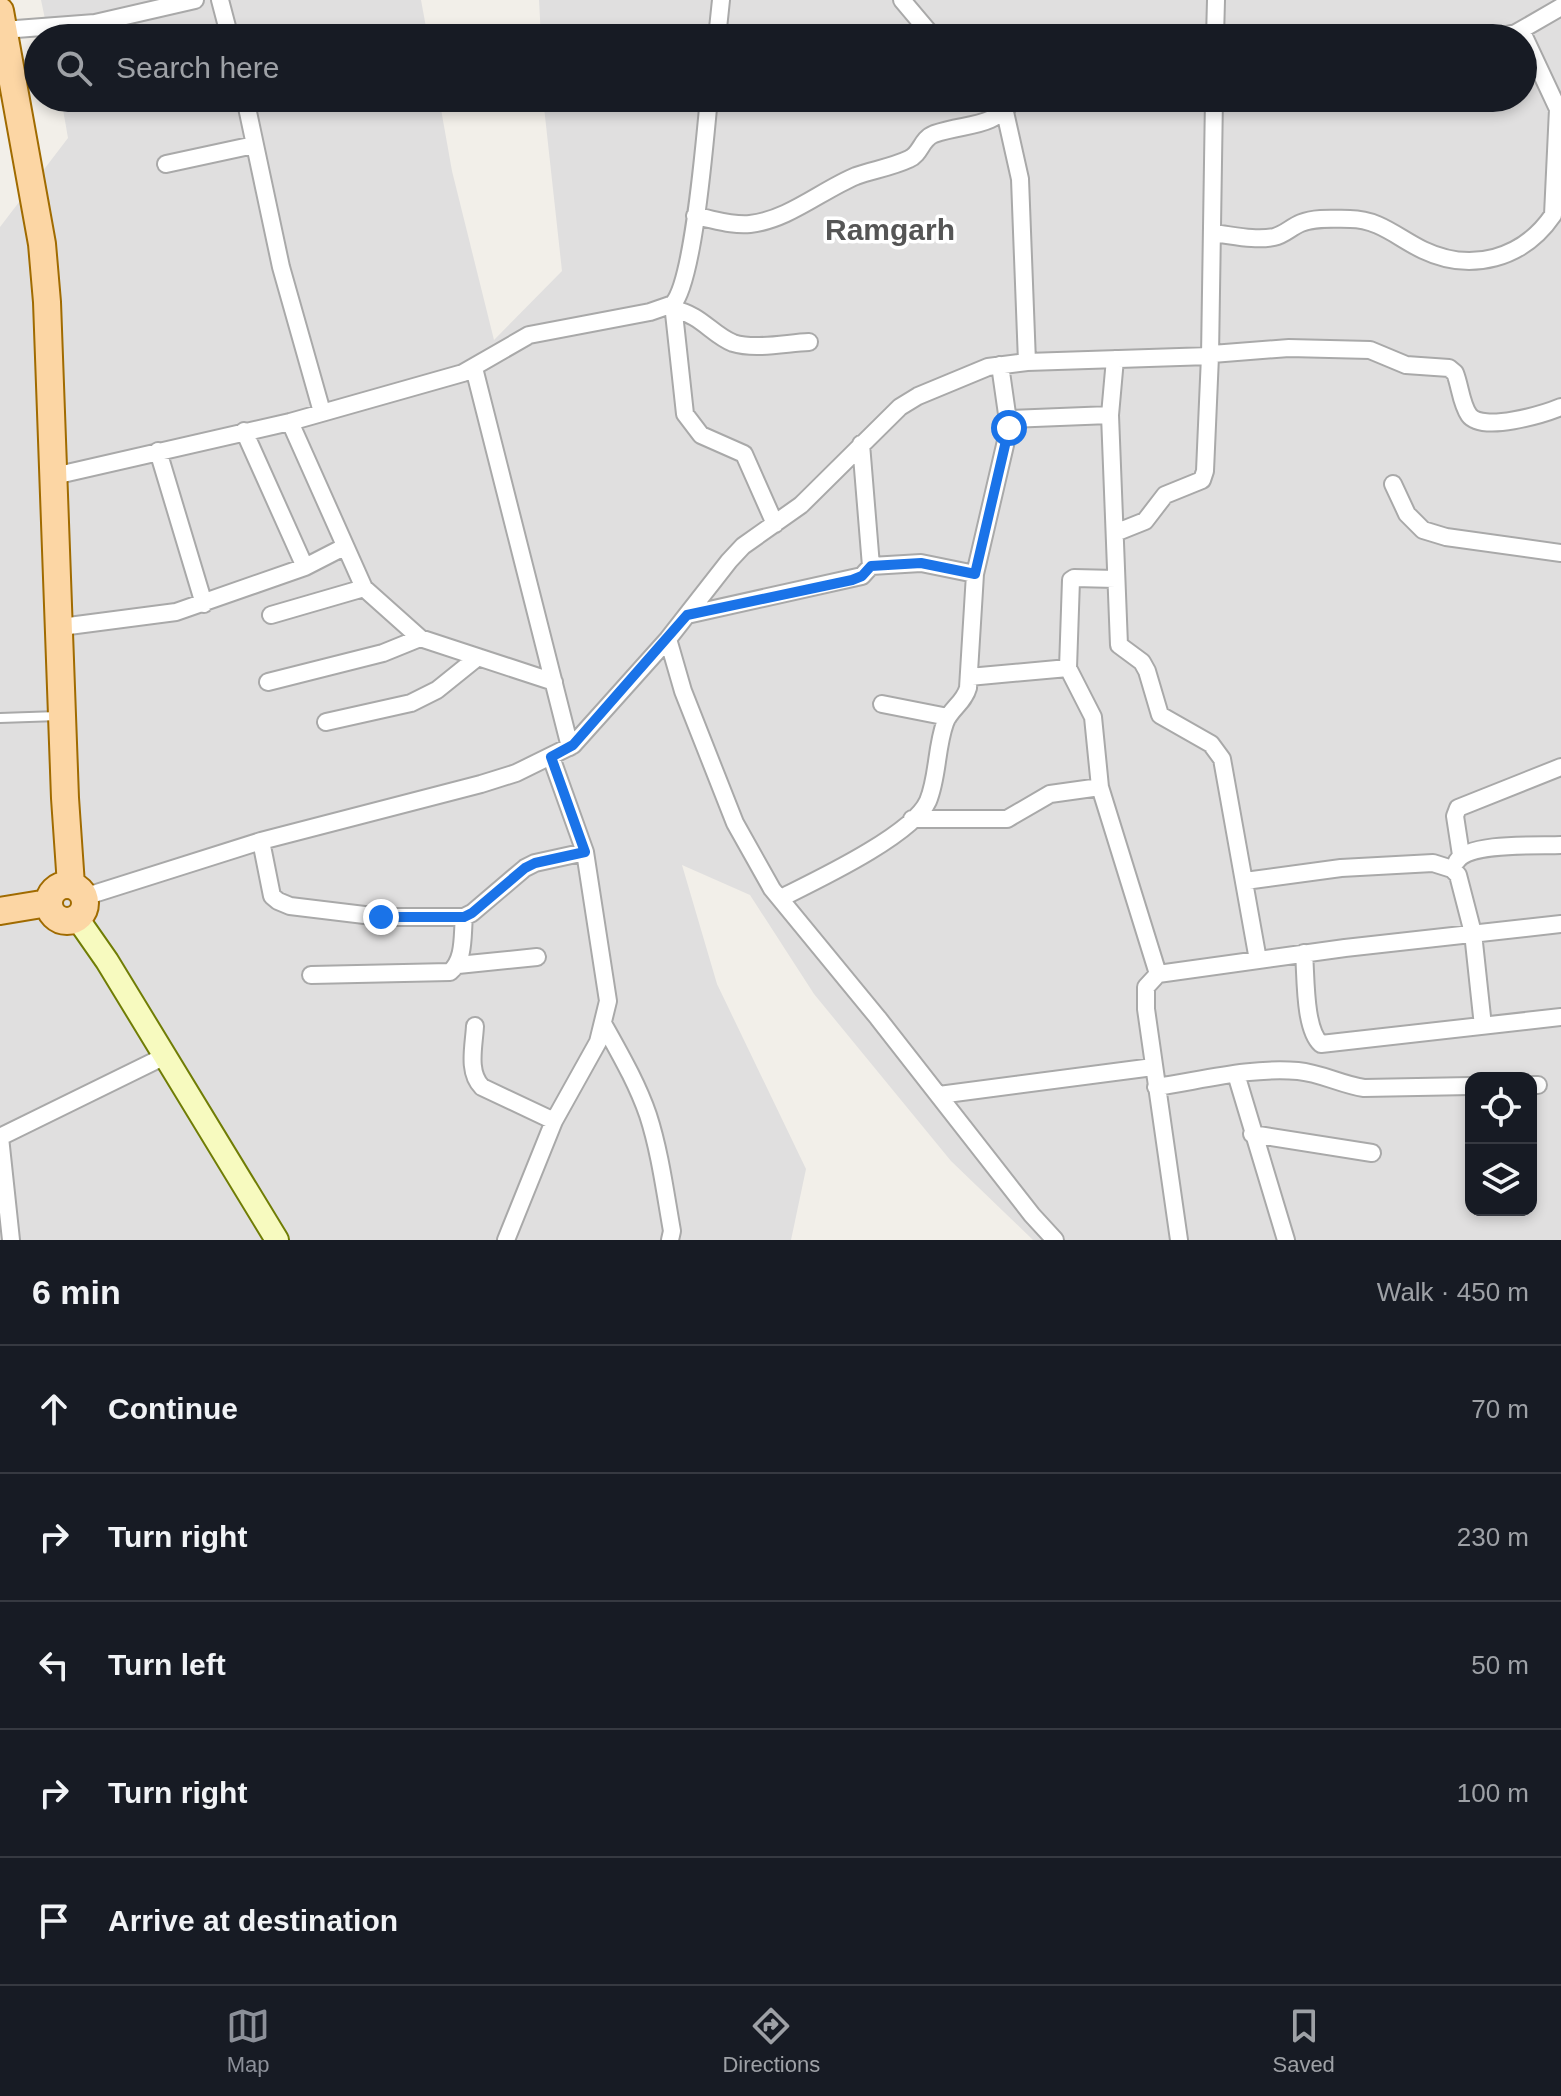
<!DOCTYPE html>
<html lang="en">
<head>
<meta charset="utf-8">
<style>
  :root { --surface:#171b24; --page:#20242c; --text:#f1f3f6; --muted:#9ea1a6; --line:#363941; --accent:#8c9099 }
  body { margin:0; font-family:Helvetica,sans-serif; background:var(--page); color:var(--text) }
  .controls { position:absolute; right:24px; bottom:24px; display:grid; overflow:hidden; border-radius:16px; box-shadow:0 4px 12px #0003 }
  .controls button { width:72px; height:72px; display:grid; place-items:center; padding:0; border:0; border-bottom:2px solid var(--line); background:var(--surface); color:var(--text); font:40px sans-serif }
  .stop { position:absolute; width:24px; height:24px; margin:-18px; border:6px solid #1a73e8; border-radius:50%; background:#fff }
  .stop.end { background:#1a73e8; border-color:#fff; box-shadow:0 2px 8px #0008 }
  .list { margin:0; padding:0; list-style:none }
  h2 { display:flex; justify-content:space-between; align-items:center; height:104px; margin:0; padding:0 32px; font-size:34px }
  h2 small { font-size:26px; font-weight:400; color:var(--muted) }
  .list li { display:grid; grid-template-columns:52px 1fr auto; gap:24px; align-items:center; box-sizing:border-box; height:128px; padding:0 32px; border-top:2px solid var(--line) }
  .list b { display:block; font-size:30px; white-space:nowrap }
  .list em { font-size:26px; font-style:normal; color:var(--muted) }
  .icon { flex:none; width:44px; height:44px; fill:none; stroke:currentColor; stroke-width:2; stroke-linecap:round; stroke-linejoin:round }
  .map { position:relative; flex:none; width:1561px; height:1240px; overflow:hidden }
  .search { position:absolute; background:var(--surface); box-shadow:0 4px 12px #0003; left:24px; right:24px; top:24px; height:88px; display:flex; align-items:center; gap:20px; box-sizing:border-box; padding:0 28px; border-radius:44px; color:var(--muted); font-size:30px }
  .sheet { height:744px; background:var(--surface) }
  nav { display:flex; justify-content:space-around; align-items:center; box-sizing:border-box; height:112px; border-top:2px solid var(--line); background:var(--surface); font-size:22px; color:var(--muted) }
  nav a { display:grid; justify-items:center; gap:4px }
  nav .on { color:var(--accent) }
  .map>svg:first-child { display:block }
  .residential { fill:#e0dfdf; fill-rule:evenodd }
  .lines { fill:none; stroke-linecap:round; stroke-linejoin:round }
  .service-casing { stroke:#a9a9a9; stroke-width:12 }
  .minor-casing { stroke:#a9a9a9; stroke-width:20 }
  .secondary-casing { stroke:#707d05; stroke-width:26 }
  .primary-casing { stroke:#a06b00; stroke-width:30 }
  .service { stroke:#fff; stroke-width:8 }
  .minor { stroke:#fff; stroke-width:16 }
  .secondary { stroke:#f7fabf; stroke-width:22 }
  .primary { stroke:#fcd6a4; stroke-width:26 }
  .route { stroke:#1a73e8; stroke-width:10 }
  .labels { text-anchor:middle; stroke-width:7; stroke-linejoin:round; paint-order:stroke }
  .district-label { font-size:30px; font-weight:bold; fill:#555; stroke:#fff }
</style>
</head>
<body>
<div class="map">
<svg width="1561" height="1240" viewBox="0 0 1561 1240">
  <rect width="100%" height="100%" fill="#f2efe9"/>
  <path class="residential" d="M41 0H421L428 38H49Z
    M539 0H1561V1240H1033L951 1161 814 994 750 895 682 865 717 984 806 1169 791 1240H0V227L68 138 61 98H439L452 171 494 340 562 271 543 98H1523V38H541ZM1471 1078H1531V1210H1471Z"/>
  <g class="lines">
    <defs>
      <path id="service" d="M0 718 58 716"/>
      <path id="minor" d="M220 0 230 38
        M902 0 934 38
        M3 30 95 23 195 0
        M717 38 721 0
        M1215 38 1216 0
        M1491 38 1516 33 1561 7
        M245 98 281 267 322 412
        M991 98 1005 112 1020 179 1027 362
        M166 164 254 145
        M695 216C713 219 732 226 750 224 788 220 822 190 856 176 873 170 892 167 909 159 921 154 921 139 934 134 968 122 992 130 1015 98
        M1212 233C1232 235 1254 241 1274 237 1284 235 1291 227 1301 223 1316 217 1335 219 1350 219 1379 219 1398 238 1423 250 1471 273 1523 259 1553 215L1558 109 1521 30
        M673 304 685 414 701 435 744 454 775 524
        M673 309C702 315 711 334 733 343 755 350 786 343 809 342
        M1212 354 1289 348 1370 350 1406 365 1449 368 1455 373C1460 385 1461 404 1469 415 1482 433 1544 414 1561 407
        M1115 359 1110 415 1119 645 1142 662 1147 671 1160 715 1211 744 1222 759 1258 960
        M474 368 570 747
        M1009 419 1110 415
        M290 422 364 588 420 638 554 682
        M244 431 305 567
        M158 451 204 604
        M54 476 290 422 463 373 529 335 650 312 673 304C694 280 705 137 709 98
        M1393 484 1407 514 1423 530 1446 537 1561 553
        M1115 533 1145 521 1165 495 1202 480 1205 471 1210 356
        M871 566 921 563 975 574
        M1116 579 1074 578 1071 580 1068 668 1093 717 1100 787 1158 974
        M271 615 364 588
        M687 615 862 576 871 566 861 444
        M61 627 176 612 305 567 344 547
        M668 639 683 691 735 823 772 889 878 1018 1032 1215 1055 1240
        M969 677 1068 668
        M268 682 383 653 420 638
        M882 704 948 717
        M326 722 411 703 437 690 478 657
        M912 819H1007L1050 794 1100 787
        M261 841 272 896 278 901 290 906 381 917H464L472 913 525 868 535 863 585 852
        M1461 855 1455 816 1458 808 1561 767
        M1457 861C1469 842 1538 846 1561 845
        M1245 881 1341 868 1433 863 1452 869 1458 875 1473 933 1483 1026
        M84 897 261 841 481 784 516 773 573 745 668 639 729 561 743 546 801 505 900 407 918 396 988 367 1027 362 1210 356 1214 98
        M781 898C815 881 913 835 928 801 938 777 936 748 945 723 950 709 964 703 968 688L975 574 1009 428 1000 365
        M1304 953C1306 976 1304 1029 1321 1044L1561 1017
        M458 965 537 957
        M311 975 450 972C465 959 462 936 464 917
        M604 1025C620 1054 637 1083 648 1115 660 1152 665 1192 672 1231L670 1240
        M475 1026C474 1046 467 1072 482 1087L554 1121
        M1236 1074 1286 1240
        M1531 1085H1538
        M1156 1087C1203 1080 1251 1067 1298 1071 1321 1073 1342 1085 1364 1088L1471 1086
        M939 1095 1153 1067
        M1252 1134 1372 1153
        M0 1137 165 1056
        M0 1137 11 1240
        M506 1240 554 1121 598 1042 608 1001 585 852 551 757
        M1179 1240 1146 1009V987L1158 974 1345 948 1561 924"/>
      <path id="secondary" d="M77 918 107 961 277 1240"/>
      <path id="primary" d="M0 11 42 244 47 302 65 798 71 885
        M49 903a18 18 0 1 1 36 0a18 18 0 1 1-36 0Z
        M0 911 48 903"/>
    </defs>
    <use href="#service" class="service-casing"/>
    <use href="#minor" class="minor-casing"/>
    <use href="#secondary" class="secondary-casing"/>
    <use href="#primary" class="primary-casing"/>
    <use href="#service" class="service"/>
    <use href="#minor" class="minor"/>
    <use href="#secondary" class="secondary"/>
    <use href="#primary" class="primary"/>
  </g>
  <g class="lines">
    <path class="route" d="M381 917H464L472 913 525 868 535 863 585 852 551 757 573 745 687 615 852 580 862 576 871 566 921 563 975 574 1009 428"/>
  </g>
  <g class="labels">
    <g class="district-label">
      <text x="890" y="240">Ramgarh</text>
    </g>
  </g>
</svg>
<div class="controls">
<button><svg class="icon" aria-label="locate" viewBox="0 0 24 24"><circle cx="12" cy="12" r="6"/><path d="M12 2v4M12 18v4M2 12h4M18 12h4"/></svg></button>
<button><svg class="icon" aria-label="layers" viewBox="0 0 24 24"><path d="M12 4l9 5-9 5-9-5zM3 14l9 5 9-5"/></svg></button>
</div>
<div class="stop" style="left:1009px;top:428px"></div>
<div class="stop end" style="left:381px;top:917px"></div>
<div class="search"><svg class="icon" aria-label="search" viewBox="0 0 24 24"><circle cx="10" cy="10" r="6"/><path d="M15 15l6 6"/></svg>Search here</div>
</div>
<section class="sheet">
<h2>6 min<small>Walk · 450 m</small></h2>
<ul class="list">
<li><svg class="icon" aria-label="ahead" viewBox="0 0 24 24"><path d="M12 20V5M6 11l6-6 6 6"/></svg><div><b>Continue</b></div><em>70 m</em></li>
<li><svg class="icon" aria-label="right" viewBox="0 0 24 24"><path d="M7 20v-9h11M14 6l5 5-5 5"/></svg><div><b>Turn right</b></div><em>230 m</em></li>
<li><svg class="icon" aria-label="left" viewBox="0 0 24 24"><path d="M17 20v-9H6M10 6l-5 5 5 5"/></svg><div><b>Turn left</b></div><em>50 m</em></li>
<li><svg class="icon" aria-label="right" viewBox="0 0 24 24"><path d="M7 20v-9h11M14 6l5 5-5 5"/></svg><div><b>Turn right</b></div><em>100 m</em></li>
<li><svg class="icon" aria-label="arrive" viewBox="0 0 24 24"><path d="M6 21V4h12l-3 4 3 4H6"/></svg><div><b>Arrive at destination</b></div></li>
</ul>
</section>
<nav>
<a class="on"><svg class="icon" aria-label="map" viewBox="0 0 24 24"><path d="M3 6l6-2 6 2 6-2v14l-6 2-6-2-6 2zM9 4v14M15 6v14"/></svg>Map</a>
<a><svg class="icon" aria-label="directions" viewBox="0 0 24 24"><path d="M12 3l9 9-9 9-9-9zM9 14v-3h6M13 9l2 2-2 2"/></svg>Directions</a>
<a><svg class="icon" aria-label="saved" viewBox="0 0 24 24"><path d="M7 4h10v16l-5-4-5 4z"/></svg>Saved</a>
</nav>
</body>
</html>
